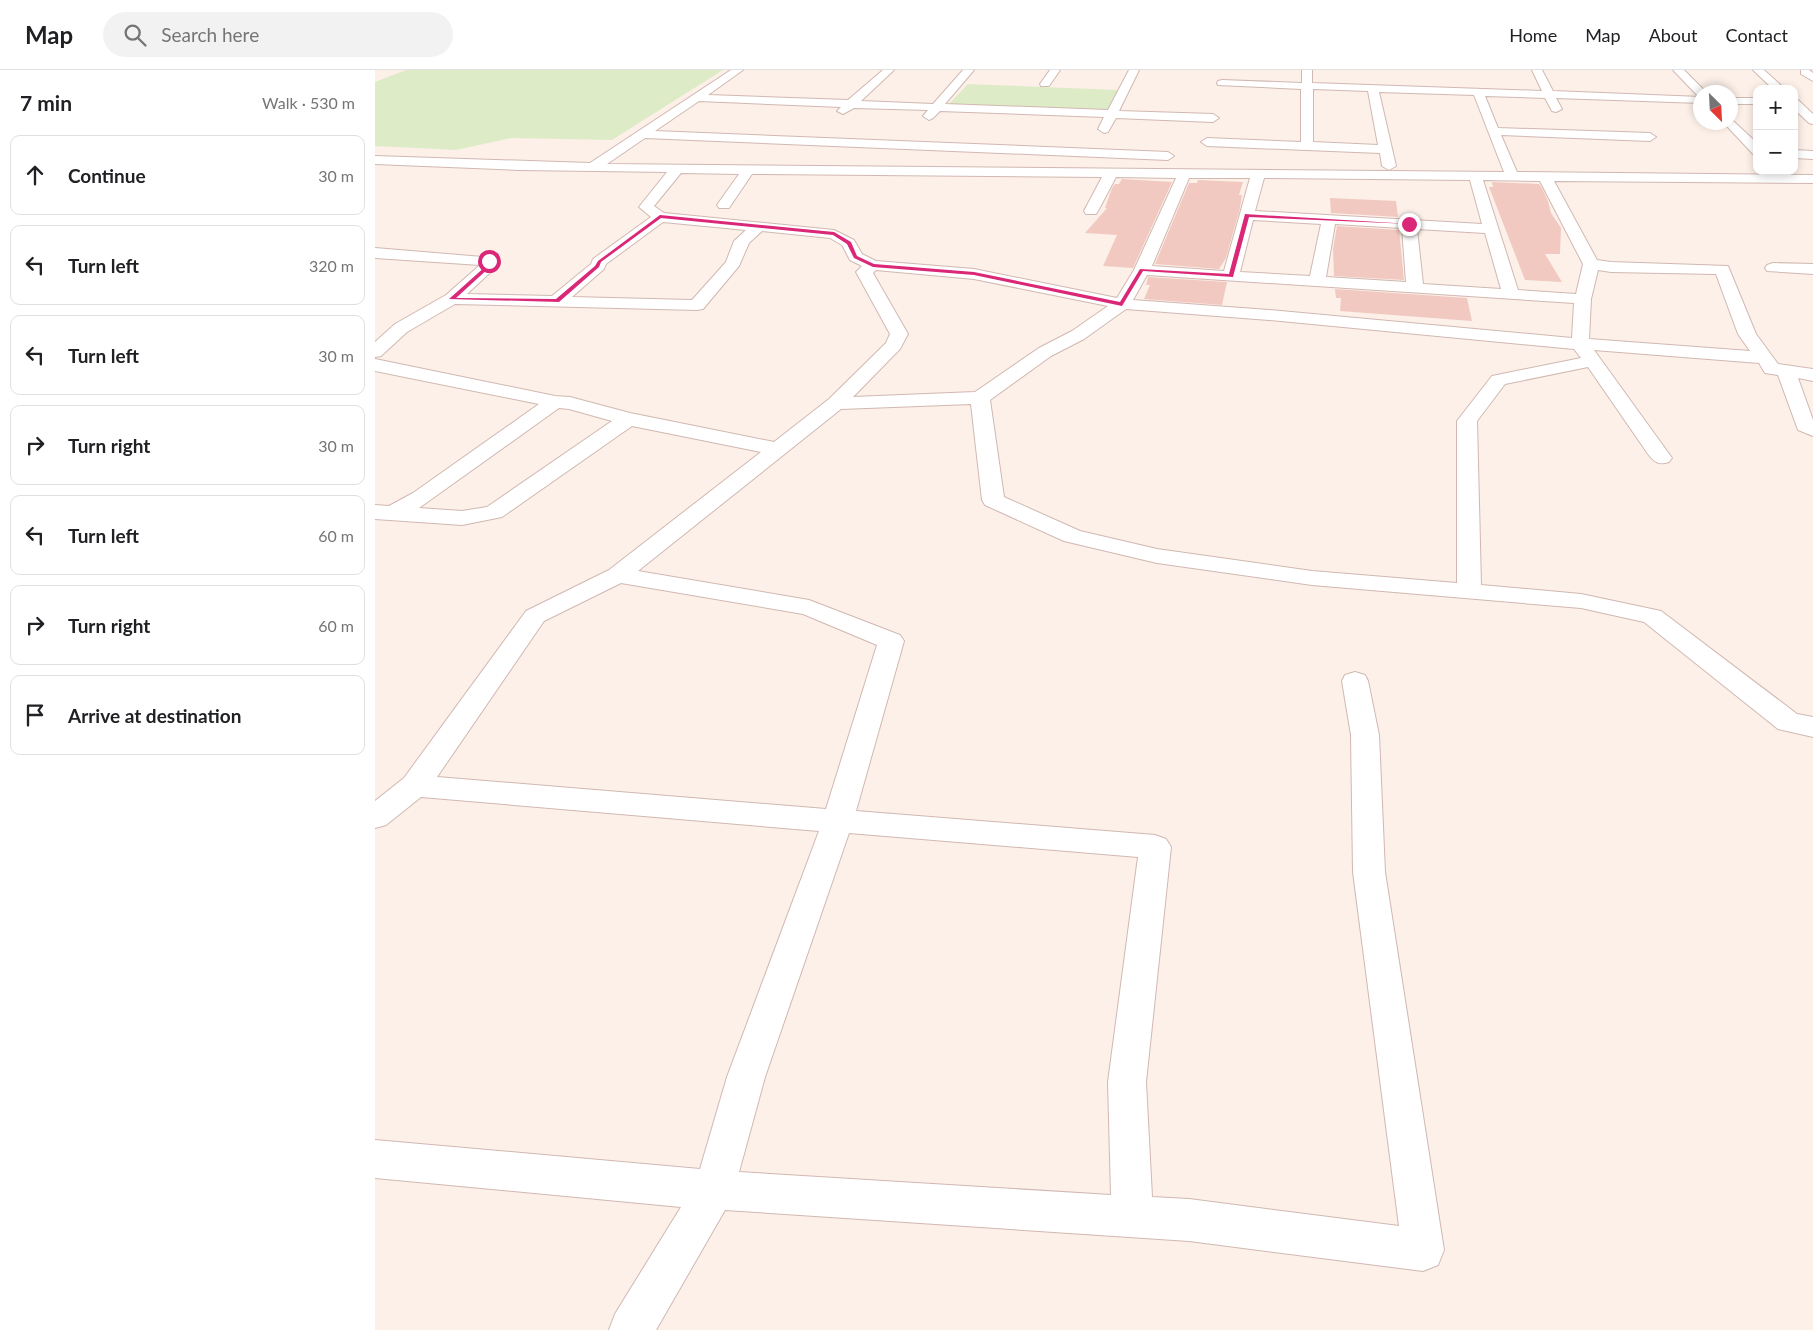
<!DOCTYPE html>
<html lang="en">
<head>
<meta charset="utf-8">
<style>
  :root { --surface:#fff; --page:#f2f2f2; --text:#202124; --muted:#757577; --line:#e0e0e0 }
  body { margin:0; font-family:Lato,sans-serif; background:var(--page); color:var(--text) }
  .controls { position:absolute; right:15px; top:15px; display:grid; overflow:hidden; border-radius:10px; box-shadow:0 2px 8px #0003 }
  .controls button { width:45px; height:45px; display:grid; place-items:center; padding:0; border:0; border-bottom:1px solid var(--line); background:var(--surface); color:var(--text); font:25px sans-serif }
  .compass { position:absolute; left:1318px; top:15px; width:45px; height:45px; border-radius:50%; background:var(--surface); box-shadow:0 2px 8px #0003; rotate:156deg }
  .stop { position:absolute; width:15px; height:15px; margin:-11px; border:4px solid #db2777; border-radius:50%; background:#fff }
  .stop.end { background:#db2777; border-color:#fff; box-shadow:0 1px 5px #0008 }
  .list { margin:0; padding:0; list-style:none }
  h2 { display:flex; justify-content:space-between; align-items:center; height:65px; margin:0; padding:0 20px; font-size:21px }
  h2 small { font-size:16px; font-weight:400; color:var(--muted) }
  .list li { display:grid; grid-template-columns:32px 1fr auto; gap:15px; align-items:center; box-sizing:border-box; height:80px; margin:0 10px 10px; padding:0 10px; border:1px solid var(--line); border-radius:10px }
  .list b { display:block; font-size:19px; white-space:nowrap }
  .list em { font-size:16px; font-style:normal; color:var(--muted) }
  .icon { flex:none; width:28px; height:28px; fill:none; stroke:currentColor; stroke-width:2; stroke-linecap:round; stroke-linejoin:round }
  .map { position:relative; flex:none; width:1438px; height:1260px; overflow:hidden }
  header { display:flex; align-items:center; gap:30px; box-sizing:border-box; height:70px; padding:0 25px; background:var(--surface); border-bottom:1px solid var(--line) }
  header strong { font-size:24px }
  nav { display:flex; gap:28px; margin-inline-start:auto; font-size:18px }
  .search { width:350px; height:45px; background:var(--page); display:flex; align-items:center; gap:12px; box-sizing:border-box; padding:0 18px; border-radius:28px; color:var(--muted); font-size:19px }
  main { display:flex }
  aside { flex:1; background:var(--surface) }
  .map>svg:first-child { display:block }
  .green { fill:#deebc7 }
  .building { fill:#f2c9c0 }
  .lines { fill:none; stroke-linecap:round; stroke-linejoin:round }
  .minor-casing { stroke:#d1b8b1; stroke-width:2 }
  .minor { fill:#fff; fill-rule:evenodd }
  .route { fill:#db2777 }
</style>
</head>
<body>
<header>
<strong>Map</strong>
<div class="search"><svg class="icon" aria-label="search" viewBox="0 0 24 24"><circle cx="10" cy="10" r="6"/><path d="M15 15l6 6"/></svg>Search here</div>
<nav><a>Home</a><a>Map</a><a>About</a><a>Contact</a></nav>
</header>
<main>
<aside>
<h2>7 min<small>Walk · 530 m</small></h2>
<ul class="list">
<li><svg class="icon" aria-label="ahead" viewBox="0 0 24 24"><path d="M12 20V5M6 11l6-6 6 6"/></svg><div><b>Continue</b></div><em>30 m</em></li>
<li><svg class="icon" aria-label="left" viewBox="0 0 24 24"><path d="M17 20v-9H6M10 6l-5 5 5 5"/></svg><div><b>Turn left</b></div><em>320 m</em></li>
<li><svg class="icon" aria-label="left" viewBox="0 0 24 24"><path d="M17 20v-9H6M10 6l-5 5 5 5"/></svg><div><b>Turn left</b></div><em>30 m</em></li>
<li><svg class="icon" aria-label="right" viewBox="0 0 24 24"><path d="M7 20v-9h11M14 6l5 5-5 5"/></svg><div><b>Turn right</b></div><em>30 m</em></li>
<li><svg class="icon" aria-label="left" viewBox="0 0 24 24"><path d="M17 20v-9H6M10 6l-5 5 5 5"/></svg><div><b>Turn left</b></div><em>60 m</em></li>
<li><svg class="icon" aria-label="right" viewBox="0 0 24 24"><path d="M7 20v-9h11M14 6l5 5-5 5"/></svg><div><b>Turn right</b></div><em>60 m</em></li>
<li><svg class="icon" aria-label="arrive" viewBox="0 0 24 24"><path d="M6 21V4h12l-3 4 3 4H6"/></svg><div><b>Arrive at destination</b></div></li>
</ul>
</aside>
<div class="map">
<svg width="1438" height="1260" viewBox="0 0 1438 1260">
  <rect width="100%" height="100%" fill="#fcf0e9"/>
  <path class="green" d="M31 0H348L237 70 136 68 81 80 0 76V12Z
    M593 14 743 20 732 41 574 34Z"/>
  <path class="building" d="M747 109 797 112 758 198 728 196 742 165 710 163 732 138H730L737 118 740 114H744Z
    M823 110 868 112 864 125H867L865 138 851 188 844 199 780 194 814 113H822Z
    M1117 112 1164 114 1167 118 1173 131 1176 143 1186 158 1185 184H1170L1187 212 1150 210 1114 117H1118Z
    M955 128 1021 131 1023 147 956 143Z
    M962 156 1024 160 1029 210 959 206 958 179Z
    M773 207 852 212 847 235 769 229 775 215H771Z
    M960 219 1092 228 1097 251 965 241 966 228H961Z"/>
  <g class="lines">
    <defs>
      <path id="minor" d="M356 0H368L333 25 473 30 508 0H519L486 31 558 34 588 0H599L570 34 733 40 754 0H764L744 41 838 44 844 48 838 52 741 48 733 62 729 63 723 59 729 47 565 41 558 48 554 50 548 46 553 40 479 38 468 44 462 41 466 37 324 31 280 61 793 82 799 86 793 90 270 68 232 94 1129 102 1099 25 1004 22 1021 96 1014 100 1007 96 1005 83 832 76 826 72 832 68 926 72V19L843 15 842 13 843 11 847 10 927 13V0H937V13L1167 21 1157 0H1167L1178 21 1326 27V33L1181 28 1187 39 1181 42 1177 41 1170 28 1110 26 1123 58 1275 63 1281 67 1275 71 1126 65 1142 102 1438 105V113L1179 111 1222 190 1236 192 1353 196 1381 264 1403 294 1438 299V311L1423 308 1438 350V366L1423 360 1403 305 1390 303 1384 293 1219 280 1297 388 1294 392C1284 395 1280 393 1273 384L1213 297 1130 314 1102 351 1106 515 1206 524 1286 541 1422 644 1438 647V667L1403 659 1269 552 1206 538 937 515 782 493 689 471 610 435 607 430 596 334 466 339 263 501 434 530 525 565 529 571 481 741 780 765 791 769 796 777 771 1012 777 1127 814 1129 1024 1156 978 802 976 665 967 611 970 605 980 602 990 605 993 611 1004 665 1010 802 1069 1180 1063 1195 1048 1201 814 1171 350 1140 281 1260H234L240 1244 306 1137 0 1108V1070L325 1099 352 1007 444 761 46 727 11 755 0 758V731L29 708 151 541 234 500 386 382 257 356 127 447 87 455 0 449V435L14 436 38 423 164 334 0 301V289L180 326 195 327 255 343 399 372 454 329 511 273 515 264 481 202 487 196 475 190 467 175 455 168 387 161 374 173 364 196 328 239 322 240 80 234 32 262 6 286 0 287V272L20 254 71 225 105 195 0 188V178L120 188 122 191 119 199 92 224 177 226 216 194 218 189 276 147 264 137 292 102 145 100 0 94V86L215 93ZM938 19 993 21 1003 75 938 72ZM306 103 364 104 342 135 344 138H354L377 104 727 107 709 141 711 144H721L723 141 741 107 801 108 759 200 742 228 599 199 501 191 487 184 479 170 459 160 289 143 279 136ZM814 108H875L849 201 777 196ZM889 108 1095 110 1107 154 880 141ZM1108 110 1165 111 1208 194 1201 224 1143 220ZM878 150 946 154 935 206 865 202ZM288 152 371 160 359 171 351 192 317 230 197 227 229 199 231 194ZM960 154 1027 158 1031 212 951 207ZM1042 159 1110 163 1126 219 1048 214ZM501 200 599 209 733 236 697 261 664 278 600 322 478 327 525 279 533 264 498 203ZM1223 200 1236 202 1341 204 1363 264 1375 281 1214 269 1216 229ZM772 205 1199 233 1197 268 894 240 758 230ZM751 239 894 250 1199 279 1206 288 1117 306 1082 351V513L937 501 782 479 705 461 629 427 615 330 676 286 709 269ZM184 338 194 339 237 351 112 437 87 441 44 438ZM246 513 428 544 502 575 451 739 62 707 169 551ZM474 763 763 787 733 1012 736 1125 364 1102 390 1007Z
        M675 0H685L674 16H666L665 14Z
        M1298 0H1309L1331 22H1326V26L1322 25Z
        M1378 0H1389L1410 19H1398Z
        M1426 0H1434L1438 3V11L1426 4Z
        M1356 28H1382V34H1356Z
        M1419 29 1423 30 1438 44V54L1434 53 1419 39Z
        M1356 49 1382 73V85L1378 84 1348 52H1356Z
        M1419 80 1438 81V89L1419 88Z
        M1398 193 1438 194V204L1392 201 1390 198 1392 195Z"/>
    </defs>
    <use href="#minor" class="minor-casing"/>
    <use href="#minor" class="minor"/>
  </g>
  <path class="route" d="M870 144 1036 154 874 147 858 207 768 201 747 236 599 205 498 197 479 188 472 174 458 165 286 148 226 192 224 197 184 232 74 229 111 196 114 189 117 191 115 197 81 228 181 229 220 196 223 191 285 145 459 162 476 172 482 186 499 194 599 202 745 232 765 199 854 204Z"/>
</svg>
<div class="controls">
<button>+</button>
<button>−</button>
</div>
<svg class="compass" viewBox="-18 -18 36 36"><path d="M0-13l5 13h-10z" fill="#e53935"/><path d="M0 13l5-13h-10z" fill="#757577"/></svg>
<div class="stop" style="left:114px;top:191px"></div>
<div class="stop end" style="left:1034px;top:154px"></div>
</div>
</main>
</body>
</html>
